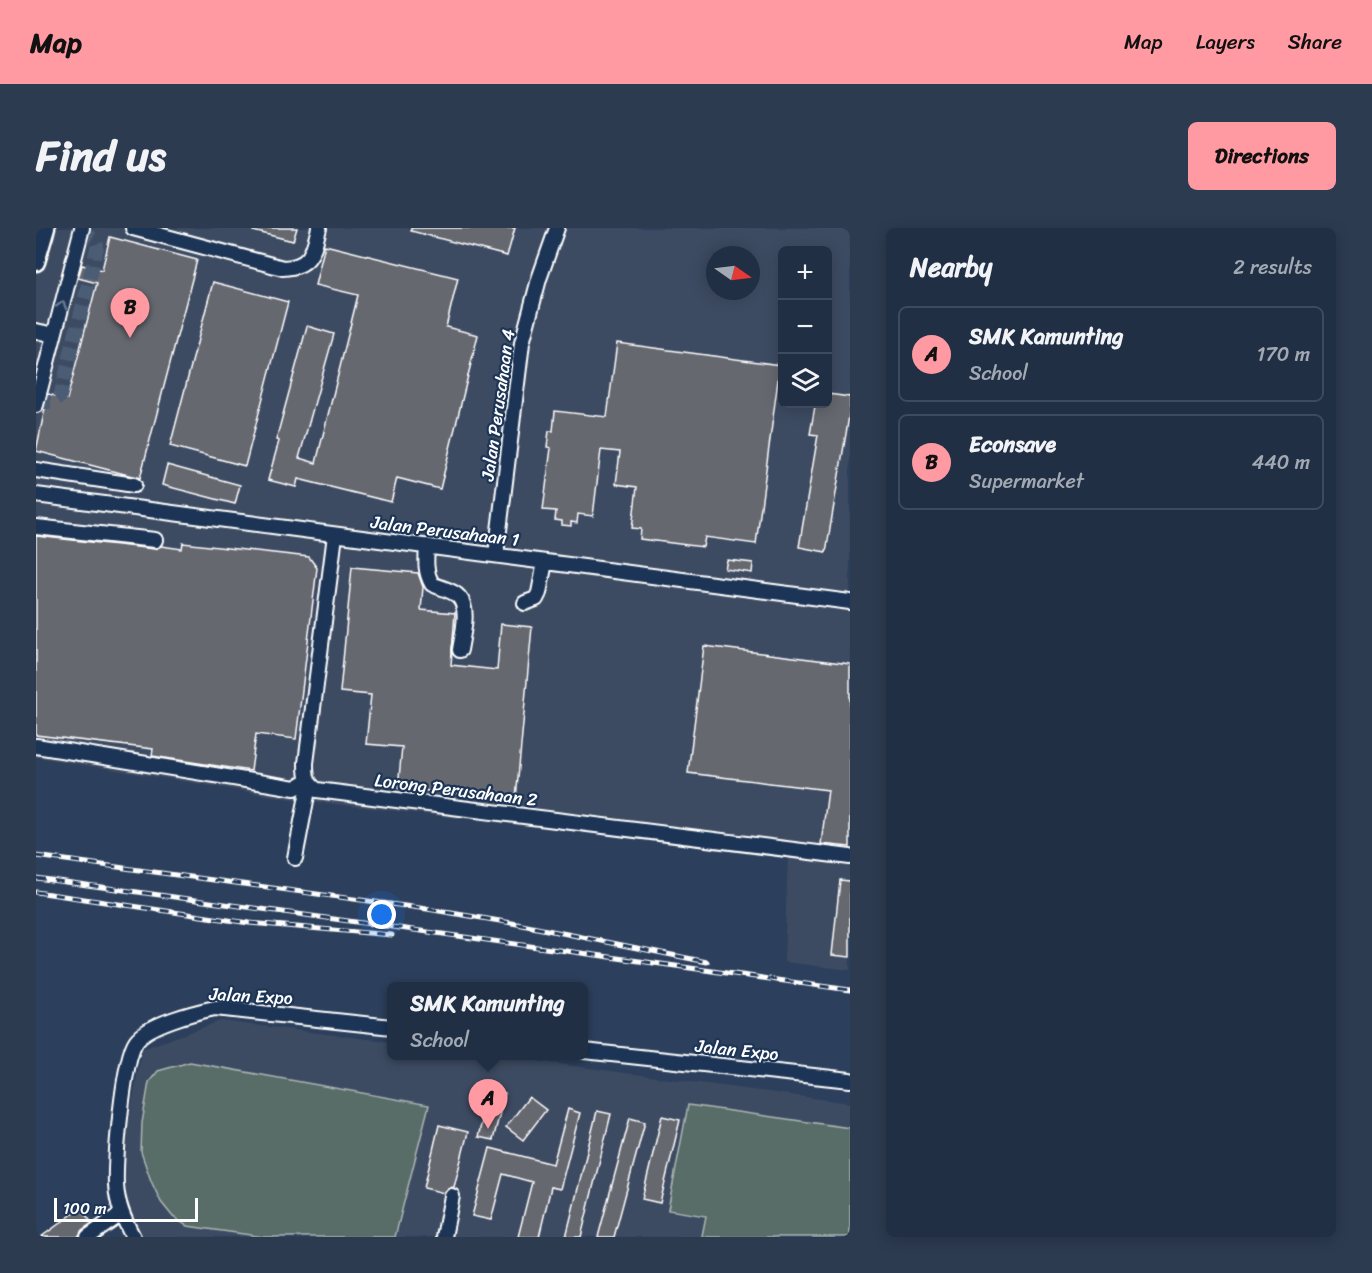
<!DOCTYPE html>
<html lang="en">
<head>
<meta charset="utf-8">
<style>
  :root { --surface:#212f45; --page:#2d3b50; --text:#f1f3f6; --muted:#a2a9b3; --line:#3e4a5e; --accent:#ff9aa2 }
  body { margin:0; font-family:Sriracha,sans-serif; background:var(--page); color:var(--text) }
  .controls { position:absolute; right:18px; top:18px; display:grid; overflow:hidden; border-radius:9px; box-shadow:0 3px 15px #0003 }
  .controls button { width:54px; height:54px; display:grid; place-items:center; padding:0; border:0; border-bottom:2px solid var(--line); background:var(--surface); color:var(--text); font:30px sans-serif }
  .compass { position:absolute; left:670px; top:18px; width:54px; height:54px; border-radius:50%; background:var(--surface); box-shadow:0 3px 15px #0003; rotate:104deg }
  .scale { position:absolute; left:18px; bottom:15px; width:144px; box-sizing:border-box; padding-left:6px; border:3px solid #fff; border-top:0; font-size:16px; line-height:21px; white-space:nowrap; color:#fff; -webkit-text-stroke:4px #1d3557; paint-order:stroke }
  .you { position:absolute; left:346px; top:687px; width:21px; height:21px; margin:-15px; border:4px solid #fff; border-radius:50%; background:#1a73e8; box-shadow:0 0 0 9px #1a73e833 }
  .badge { display:grid; place-items:center; width:39px; height:39px; border-radius:50%; background:var(--accent); color:#111; font-size:20px; font-weight:700 }
  .pin { position:absolute; translate:-50% -50px; filter:drop-shadow(0 2px 3px #0008) }
  .pin::after { content:''; position:absolute; top:32px; width:21px; height:18px; background:inherit; clip-path:polygon(0 0,100% 0,50% 100%) }
  .popup { position:absolute; left:351px; top:754px; width:201px; height:78px; box-sizing:border-box; display:grid; place-content:center; border-radius:9px; background:var(--surface); filter:drop-shadow(0 2px 4px #0005); font-size:20px; white-space:nowrap; color:var(--muted) }
  .popup b { font-size:22px; color:var(--text) }
  .popup::after { content:''; position:absolute; left:50%; top:100%; margin-left:-12px; border:12px solid transparent; border-top-color:var(--surface) }
  .list { margin:0; padding:0; list-style:none }
  h2 { display:flex; justify-content:space-between; align-items:center; height:78px; margin:0; padding:0 24px; font-size:26px }
  h2 small { font-size:20px; font-weight:400; color:var(--muted) }
  .list li { display:grid; grid-template-columns:39px 1fr auto; gap:18px; align-items:center; box-sizing:border-box; height:96px; margin:0 12px 12px; padding:0 12px; border:2px solid var(--line); border-radius:9px }
  .list b { display:block; font-size:22px; white-space:nowrap }
  .list p { margin:0; font-size:20px; white-space:nowrap; color:var(--muted) }
  .list em { font-size:20px; font-style:normal; color:var(--muted) }
  .icon { flex:none; width:33px; height:33px; fill:none; stroke:currentColor; stroke-width:2; stroke-linecap:round; stroke-linejoin:round }
  .map { position:relative; flex:none; width:814px; height:1009px; overflow:hidden; border-radius:9px }
  header { display:flex; align-items:center; gap:36px; box-sizing:border-box; height:84px; padding:0 30px; background:var(--accent); color:#111 }
  header strong { font-size:28px }
  nav { display:flex; gap:33px; margin-inline-start:auto; font-size:21px }
  .intro { display:flex; align-items:center; justify-content:space-between; box-sizing:border-box; height:144px; padding:0 36px }
  h1 { margin:0; font-size:42px }
  .button { padding:15px 27px; border-radius:9px; background:var(--accent); color:#111; font-size:21px; font-weight:700 }
  main { display:flex; gap:36px; padding:0 36px }
  aside { flex:1; background:var(--surface); border-radius:9px; box-shadow:0 3px 15px #0003 }
  .map>svg:first-child { display:block }
  .built { fill:#3d4b62; fill-rule:evenodd }
  .green { fill:#586c68; stroke:#acb6b4; stroke-width:1.5 }
  .building { fill:#666770; stroke:#fff; stroke-width:1.5 }
  .lines { fill:none; stroke-linecap:round; stroke-linejoin:round }
  .minor-tunnel { stroke:#4c5c74; stroke-width:14; stroke-dasharray:14 7; stroke-linecap:butt }
  .minor-casing { stroke:#fff; stroke-width:18 }
  .major-casing { stroke:#fff; stroke-width:21 }
  .minor { stroke:#1d3557; stroke-width:14 }
  .major { stroke:#1d3557; stroke-width:16 }
  .rail-casing { stroke:#fff; stroke-width:5 }
  .rail { stroke:#1d3557; stroke-width:3; stroke-dasharray:9; stroke-linecap:butt }
  .oneway { stroke:#6c7c92 }
  .labels { text-anchor:middle; stroke-width:4.5; stroke-linejoin:round; paint-order:stroke }
  .street-label { font-size:18px; fill:#fff; stroke:#1d3557 }
</style>
</head>
<body>
<header>
<strong>Map</strong>
<nav><a>Map</a><a>Layers</a><a>Share</a></nav>
</header>
<div class="intro"><h1>Find us</h1><a class="button">Directions</a></div>
<main>
<div class="map">
<svg width="814" height="1009" viewBox="0 0 814 1009">
  <rect width="100%" height="100%" fill="#2c3f5c"/>
  <filter id="ink" filterUnits="userSpaceOnUse"><feTurbulence type="fractalNoise" baseFrequency=".0167" numOctaves="2"/><feDisplacementMap in="SourceGraphic" scale="12" xChannelSelector="R" yChannelSelector="G"/><feConvolveMatrix kernelMatrix="1 2 1 2 8 2 1 2 1" color-interpolation-filters="sRGB"/></filter>
  <g filter="url(#ink)">
    <path class="built" d="M0 0H814V742L748 734 752 628 254 571 0 529ZM746 22H792V176H746ZM679 27H715V63H679Z
      M185 793 356 814V828H463L814 875V1009H104L94 991 87 941 90 910 106 821Z"/>
    <path class="green" d="M154 834 393 877 359 1009H228L151 998 137 989 125 974 115 953 105 924 106 895 113 854 122 843Z
      M652 877 814 900V1009H669L666 1008 670 988 632 982Z"/>
    <path class="building" d="M218 0H261L257 13 217 3Z
      M375 0H479L471 28 375 3Z
      M74 9 161 32 104 250 0 223 12 166 31 171 61 55 42 50 46 37 66 42Z
      M289 17 422 50 410 99 442 107 404 261 361 250 355 274 262 251 260 259 232 252 243 213 240 212 271 98 298 106 263 230 280 235 322 67 279 57Z
      M177 54 252 74 209 238 134 218Z
      M581 115 744 137 720 316 669 309 667 319 604 311 605 301 596 300 601 259 580 256 584 224 565 222 557 288 542 286 541 295 535 294V298L526 297V293L519 292 520 283 507 282 515 220 511 219 513 203H517L519 183 571 189Z
      M792 166 814 169V182L790 324 763 319 782 207 774 206 779 178 787 179V176H792Z
      M131 237 204 257 199 276 126 257Z
      M0 308 118 321 125 318 146 321 147 315 273 329 281 340 260 511 220 506 215 543 116 528 117 521 0 507Z
      M691 332 717 335 716 345 689 341Z
      M316 339 382 345 387 359 385 382 419 385 415 437 461 442 465 396 496 399 480 571 362 560 366 519 330 516 335 467 304 464Z
      M668 418 814 436V619L785 616 792 562 652 545Z
      M804 652 814 653V729L796 727Z
      M454 861 469 865 457 912 442 909Z
      M493 869 510 882 487 912 470 899Z
      M532 881 544 885 524 961 515 959 503 1009H482L496 954 467 946 455 992 436 988 454 920 517 936Z
      M561 883 575 886 545 1009H530Z
      M626 888 644 892 624 975 606 971Z
      M594 890 609 894 578 1009H562Z
      M403 897 432 904 418 959 413 960 408 965 388 960Z
      M45 980 56 995 46 1002 42 1009H5Z"/>
    <g class="lines">
      <path class="minor-tunnel" d="M1 174H16L24 169 61 20C61 10 53 9 45 6"/>
      <defs>
        <path id="minor" d="M97 0 247 40C275 39 277 24 283 0
          M0 103 18 107
          M0 177 46 0
          M0 242 98 257
          M0 267 814 374
          M0 299 119 312
          M299 307 270 535C270 547 270 555 281 562L814 629
          M391 318C390 333 389 344 396 356 404 360 417 362 423 369 434 381 426 408 424 422
          M460 327 486 115 503 51 521 0
          M489 375 500 371 503 365 509 334
          M0 518 259 560 271 553
          M259 630 273 557
          M548 823 814 852
          M52 1009 85 986
          M97 1009C88 992 81 976 80 957 79 932 87 832 100 813 112 796 160 784 179 780L356 799
          M408 1009 416 968"/>
        <path id="major" d="M0 34 10 0"/>
      </defs>
      <use href="#minor" class="minor-casing"/>
      <use href="#major" class="major-casing"/>
      <use href="#minor" class="minor"/>
      <use href="#major" class="major"/>
      <defs>
        <path id="rail" d="M0 628 391 681 476 695 671 734
          M0 650 814 762
          M0 664 213 695 356 707"/>
      </defs>
      <use href="#rail" class="rail-casing"/>
      <use href="#rail" class="rail"/>
    </g>
    <defs><path id="oneway-chevron" d="M-2-3.5L2.5 0L-2 3.5" fill="none" stroke-width="1.6" stroke-linecap="round" stroke-linejoin="round" transform="scale(1.5)"/></defs>
    <use class="oneway" href="#oneway-chevron" transform="translate(26 77) rotate(-75)"/>
  </g>
  <g class="labels">
    <g class="street-label">
      <text transform="translate(462 177) rotate(-82)" y="6">Jalan Perusahaan 4</text>
      <text transform="translate(409 303) rotate(7)" y="6">Jalan Perusahaan 1</text>
      <text transform="translate(420 562) rotate(7)" y="6">Lorong Perusahaan 2</text>
      <text transform="translate(215 768) rotate(3)" y="6">Jalan Expo</text>
      <text transform="translate(701 822) rotate(6)" y="6">Jalan Expo</text>
    </g>
  </g>
</svg>
<div class="controls">
<button>+</button>
<button>−</button>
<button><svg class="icon" aria-label="layers" viewBox="0 0 24 24"><path d="M12 4l9 5-9 5-9-5zM3 14l9 5 9-5"/></svg></button>
</div>
<svg class="compass" viewBox="-18 -18 36 36"><path d="M0-13l5 13h-10z" fill="#e53935"/><path d="M0 13l5-13h-10z" fill="#a2a9b3"/></svg>
<div class="scale">100 m</div>
<div class="you"></div>
<div class="pin badge" style="left:452px;top:901px">A</div>
<div class="popup"><b>SMK Kamunting</b>School</div>
<div class="pin badge" style="left:94px;top:110px">B</div>
</div>
<aside>
<h2>Nearby<small>2 results</small></h2>
<ul class="list">
<li><span class="badge">A</span><div><b>SMK Kamunting</b><p>School</p></div><em>170 m</em></li>
<li><span class="badge">B</span><div><b>Econsave</b><p>Supermarket</p></div><em>440 m</em></li>
</ul>
</aside>
</main>
</body>
</html>
